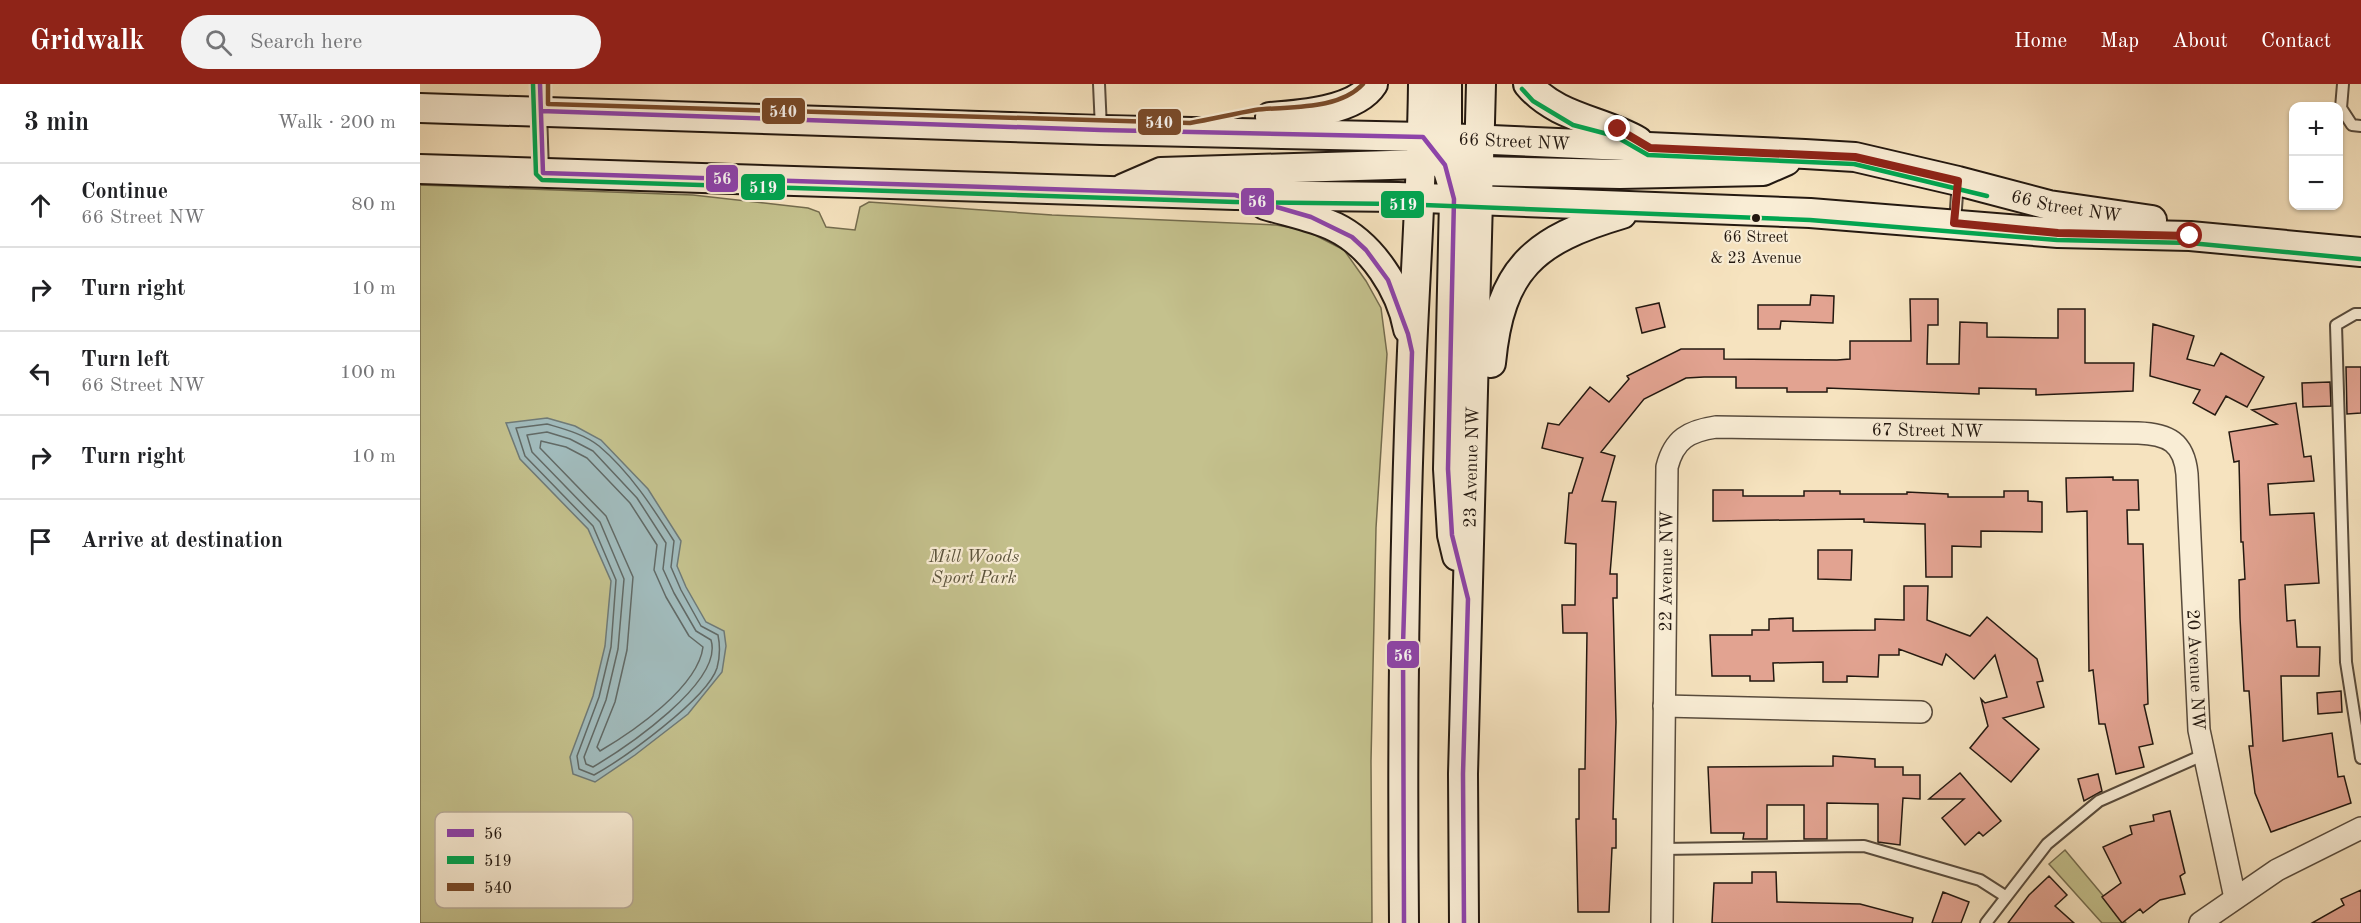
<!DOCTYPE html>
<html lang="en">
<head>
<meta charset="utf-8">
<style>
  :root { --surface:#fff; --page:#f2f2f2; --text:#202124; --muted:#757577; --line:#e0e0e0; --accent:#8f2418 }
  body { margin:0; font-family:"Old Standard TT",serif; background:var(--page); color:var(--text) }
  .controls { position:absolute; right:18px; top:18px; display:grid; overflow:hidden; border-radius:12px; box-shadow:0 2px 4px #0004 }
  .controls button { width:54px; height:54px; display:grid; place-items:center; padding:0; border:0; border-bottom:2px solid var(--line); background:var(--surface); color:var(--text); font:30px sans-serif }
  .stop { position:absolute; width:18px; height:18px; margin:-14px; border:4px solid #8f2418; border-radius:50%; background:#fff }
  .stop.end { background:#8f2418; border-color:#fff; box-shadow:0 2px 6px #0008 }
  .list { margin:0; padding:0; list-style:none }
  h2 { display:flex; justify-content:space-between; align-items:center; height:78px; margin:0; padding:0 24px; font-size:26px }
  h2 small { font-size:20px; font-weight:400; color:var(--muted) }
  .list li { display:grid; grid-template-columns:39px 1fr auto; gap:18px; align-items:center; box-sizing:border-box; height:84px; padding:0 24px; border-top:2px solid var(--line) }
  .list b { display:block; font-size:22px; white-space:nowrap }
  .list p { margin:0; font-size:20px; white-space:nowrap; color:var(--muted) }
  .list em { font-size:20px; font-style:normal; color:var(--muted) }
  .icon { flex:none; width:33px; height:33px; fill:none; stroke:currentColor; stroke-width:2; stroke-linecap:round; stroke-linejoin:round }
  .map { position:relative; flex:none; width:1941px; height:839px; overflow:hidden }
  header { display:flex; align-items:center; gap:36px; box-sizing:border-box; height:84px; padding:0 30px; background:var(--accent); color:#fff }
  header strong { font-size:28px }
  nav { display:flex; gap:33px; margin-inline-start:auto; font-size:21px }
  .search { width:420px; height:54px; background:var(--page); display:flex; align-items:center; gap:15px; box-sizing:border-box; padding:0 21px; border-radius:33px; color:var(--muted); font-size:22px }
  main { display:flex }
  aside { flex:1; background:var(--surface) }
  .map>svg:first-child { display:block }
  .green { fill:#c4c18d; stroke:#746c4e; stroke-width:1.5 }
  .water { fill:#a1bbbc; stroke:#6f7a77; stroke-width:1.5 }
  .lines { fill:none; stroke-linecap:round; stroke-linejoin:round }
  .shore { stroke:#626a66; stroke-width:1.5 }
  .building { fill:#e2a391; stroke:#231810; stroke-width:1.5 }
  .lane-casing { stroke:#584b3c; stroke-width:14 }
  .street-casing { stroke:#584b3c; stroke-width:24 }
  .secondary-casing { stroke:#231810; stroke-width:32 }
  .lane { stroke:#f9edd5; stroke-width:10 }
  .street { stroke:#f9edd5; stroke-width:21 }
  .secondary { stroke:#f9edd5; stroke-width:28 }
  .bus-1-casing { stroke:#f9edd5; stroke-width:9 }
  .bus-2-casing { stroke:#f9edd5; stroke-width:9 }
  .bus-3-casing { stroke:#f9edd5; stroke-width:9 }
  .bus-1 { stroke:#8e44ad; stroke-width:4.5 }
  .bus-2 { stroke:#00a651; stroke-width:4.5 }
  .bus-3 { stroke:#7a4b2a; stroke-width:4.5 }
  .route { stroke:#8f2418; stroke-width:8 }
  .bus-dot { fill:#231810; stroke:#f9edd5; stroke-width:2 }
  .labels { text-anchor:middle; stroke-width:4.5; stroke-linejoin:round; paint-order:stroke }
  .bus-label { font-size:16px; fill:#231810; stroke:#f9edd5 }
  .street-label { font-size:18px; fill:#231810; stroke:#f9edd5 }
  .park-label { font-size:18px; font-style:italic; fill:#5b533c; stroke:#f9edd5 }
  .key { fill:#f9edd5; stroke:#b9ad9a; stroke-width:1.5 }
  .key-label { font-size:16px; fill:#231810 }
  .line-badge { stroke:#f9edd5; stroke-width:2 }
  .badge-label { font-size:16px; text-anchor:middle; font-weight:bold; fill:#fff }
</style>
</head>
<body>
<header>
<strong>Gridwalk</strong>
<div class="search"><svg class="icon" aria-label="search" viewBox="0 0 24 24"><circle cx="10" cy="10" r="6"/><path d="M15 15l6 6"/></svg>Search here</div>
<nav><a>Home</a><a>Map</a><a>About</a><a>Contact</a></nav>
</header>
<main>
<aside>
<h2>3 min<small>Walk · 200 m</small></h2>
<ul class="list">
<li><svg class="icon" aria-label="ahead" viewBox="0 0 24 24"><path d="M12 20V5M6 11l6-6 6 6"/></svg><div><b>Continue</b><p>66 Street NW</p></div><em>80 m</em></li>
<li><svg class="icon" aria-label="right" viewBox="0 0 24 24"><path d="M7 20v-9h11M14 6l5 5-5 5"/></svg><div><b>Turn right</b></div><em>10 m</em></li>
<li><svg class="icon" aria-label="left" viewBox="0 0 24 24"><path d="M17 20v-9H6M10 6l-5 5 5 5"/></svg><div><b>Turn left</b><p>66 Street NW</p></div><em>100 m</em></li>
<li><svg class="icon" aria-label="right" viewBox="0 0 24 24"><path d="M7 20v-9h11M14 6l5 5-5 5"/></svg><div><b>Turn right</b></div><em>10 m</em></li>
<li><svg class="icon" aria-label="arrive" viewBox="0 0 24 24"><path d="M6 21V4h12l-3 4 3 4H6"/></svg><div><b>Arrive at destination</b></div></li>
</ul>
</aside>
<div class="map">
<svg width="1941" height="839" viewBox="0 0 1941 839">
  <rect width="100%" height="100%" fill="#f6e3bf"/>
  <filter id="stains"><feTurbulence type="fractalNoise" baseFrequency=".00333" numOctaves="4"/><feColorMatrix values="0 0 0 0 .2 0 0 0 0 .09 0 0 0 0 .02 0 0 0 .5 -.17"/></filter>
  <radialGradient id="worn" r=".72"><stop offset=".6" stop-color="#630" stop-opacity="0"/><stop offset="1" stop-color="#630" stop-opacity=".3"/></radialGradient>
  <path class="green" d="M0 101 273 111 388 124 399 128 406 143 435 146 440 123 449 118 632 131 856 141 885 146 924 166 946 197 961 224 967 270 956 444 951 677 952 839H0Z
    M1645 766 1706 839H1682L1629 780Z"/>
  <path class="water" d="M127 334 155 342 181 356 228 405 261 457 257 482 266 503 286 538 304 547 306 562 302 588 268 630 215 671 175 698 153 690 150 673 173 612 185 562 191 497 168 445 100 375 86 339Z"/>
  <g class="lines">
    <path class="shore" d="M127 340C144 345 164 350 179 362 210 388 233 424 254 457L251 483 261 506 281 542 298 551C300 561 300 573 297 584 287 615 203 675 174 691L159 685 157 672 179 613 191 563 196 496 173 442 105 372 96 344Z
      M127 348 150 355 173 367 217 414 246 459 243 485 254 509 276 547 291 556C304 598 205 664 173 683L166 680 164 673 186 616 198 565 204 495 180 438 112 368 107 351Z
      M121 357 146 363 167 374 210 419 237 461 234 486 246 513 269 552 283 563C278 603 214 647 180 667L177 663 195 618 207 566 213 493 186 432 120 364Z"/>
  </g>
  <path class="building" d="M1391 211 1414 212 1413 239 1361 237 1360 245H1338V221H1390Z
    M1490 215H1518V241H1508L1507 280H1539L1540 238 1567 239V253L1638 254V225H1665V279H1714L1713 307 1616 311V305L1559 304V310L1407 304V308H1367V304H1316V293H1284L1266 294 1224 315 1181 368 1195 372 1182 417 1196 418 1190 490H1197V514H1193L1196 638 1193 735H1196V764H1192L1189 828H1158L1156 735H1159V685H1165L1167 549H1143L1142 521H1155L1156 460 1145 459 1149 409H1152L1163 374 1122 364 1128 339 1139 341 1170 303 1189 318 1209 295 1207 292 1261 265H1304V275L1417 276 1430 275V257H1491Z
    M1239 219 1245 243 1222 249 1216 224Z
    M1733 240 1774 252 1767 275 1794 282 1801 269 1844 293 1827 323 1806 312 1795 331 1773 319 1780 306 1730 292Z
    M1926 283H1941V329L1927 330Z
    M1910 298 1911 322 1883 323 1882 299Z
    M1876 319 1884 373 1891 372 1894 397 1848 400 1850 431 1894 429 1899 499 1865 501 1867 537 1875 536 1877 563H1900L1899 592H1861L1863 657 1912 649 1918 693 1924 692 1931 719 1851 748 1835 709 1829 662H1833L1829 607H1824L1820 534 1819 496 1825 495 1823 458H1821L1819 377 1814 378 1809 348 1857 340 1832 326Z
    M1693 393V396H1718L1719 426H1707L1708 460H1723L1728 620 1724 621 1733 660 1719 663 1724 683 1696 690 1685 640H1679L1673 586 1669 587 1667 427 1647 428 1646 394Z
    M1293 406H1323V412H1384V407H1420V410H1487V408L1528 410V413H1584V407H1608V417L1622 418V448L1561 447V463L1532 462V493H1506L1505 440 1444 438V435L1293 437Z
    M1398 466H1432L1431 496 1398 495Z
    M1484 502H1508L1507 536 1550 552 1567 533 1617 575 1623 597 1617 598 1624 623 1583 634 1619 665 1591 698 1550 664 1568 642 1561 615 1565 619 1587 613 1575 571 1554 595 1526 570 1522 581 1479 565V571H1459L1458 593 1427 592V598H1403V578L1353 579 1354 597H1330V592H1292L1290 551H1332V546H1349V535L1373 534V547L1455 546V535L1484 536Z
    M1921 607 1922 628 1898 630 1897 609Z
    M1413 672 1455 675V683H1483V691H1500V715L1483 714 1480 761 1458 758V720L1407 719V755H1384V721H1347V755H1323L1324 749H1291L1288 683 1413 682Z
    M1540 689 1581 737 1563 752 1559 748 1545 761 1522 734 1544 715H1509Z
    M1678 690 1682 707 1664 717 1658 695Z
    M1750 727 1765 789 1760 792 1765 810 1740 816 1723 829 1720 825 1702 839 1682 813 1701 799 1683 763 1712 750 1710 742 1734 737 1733 731Z
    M1332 788H1356L1357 818 1440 820 1493 834 1492 839H1292L1294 799H1332Z
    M1629 792 1647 811 1635 822 1654 839H1588L1609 811Z
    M1941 806V839H1892L1924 821 1921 815Z
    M1523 808 1549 818 1541 839H1512Z"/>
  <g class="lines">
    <defs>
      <path id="lane" d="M120 0 123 87
        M679 0 681 45
        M1923 0 1921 24 1932 41 1941 42
        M1535 138 1538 97
        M1941 230H1935L1916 241 1926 578 1941 674
        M1242 765 1444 762 1560 796 1585 812
        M1566 839 1627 760 1679 717 1783 671"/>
      <g id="street">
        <path d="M1244 622 1501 628"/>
        <path id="s1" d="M1242 839 1247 383C1254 355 1269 347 1296 343L1718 349C1748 350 1764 358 1767 390L1779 646 1815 814"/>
        <path d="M1780 839 1857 786 1941 744"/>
      </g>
      <g id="secondary">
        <path d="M1027 0V54L1036 71"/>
        <path d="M1108 0C1136 34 1182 36 1218 57"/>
        <path id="s2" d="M0 24 681 46 1003 53 1385 70 1435 73 1538 97 1629 121 1732 136"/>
        <path d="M850 33C879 31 936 27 953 0"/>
        <path d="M1003 53C1023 70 1032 89 1034 115L1028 385 1032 451 1037 472"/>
        <path d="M0 85 815 111 978 113 1390 129 1638 149 1770 152 1941 168"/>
        <path d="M1040 92 1059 87 1200 90 1343 87 1366 77"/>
        <path d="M704 104 741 88 1002 80 1020 76"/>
        <path d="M845 121C868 128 894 133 915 143 952 161 981 206 988 245"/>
        <path d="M1071 279C1080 184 1114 156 1202 130"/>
        <path d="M984 839C982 648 984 458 992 267 996 178 1002 89 1003 0"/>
        <path id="s3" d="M1044 839 1043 690 1061 0"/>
      </g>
    </defs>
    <use href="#lane" class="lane-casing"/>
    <use href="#street" class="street-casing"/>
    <use href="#secondary" class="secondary-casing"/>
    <use href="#lane" class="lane"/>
    <use href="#street" class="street"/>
    <use href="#secondary" class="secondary"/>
    <defs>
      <path id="bus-1" d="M120 0 123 89 815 111 891 133 932 153 946 166 968 196 988 250 992 268 983 561 984 839
        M121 27 681 46 1003 53 1025 81 1034 115 1028 385 1032 451 1048 515 1043 690 1044 839"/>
      <path id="bus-2" d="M113 0 116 90 122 96 815 118 978 120 1390 136 1637 156 1770 159 1940 175
        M1102 5 1113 17 1153 41 1195 52 1228 71 1434 80 1567 112"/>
      <path id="bus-3" d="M128 0V20L770 39C792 35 813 30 835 26 868 22 918 27 943 0"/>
    </defs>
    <use href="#bus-1" class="bus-1-casing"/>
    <use href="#bus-2" class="bus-2-casing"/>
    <use href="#bus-3" class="bus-3-casing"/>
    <use href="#bus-1" class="bus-1"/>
    <use href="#bus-2" class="bus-2"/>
    <use href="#bus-3" class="bus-3"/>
  </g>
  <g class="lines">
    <path class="route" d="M1198 45 1230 64 1435 73 1538 97 1534 139 1638 149 1770 152"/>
  </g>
  <circle class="bus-dot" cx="1336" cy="134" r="5"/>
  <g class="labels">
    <g class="bus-label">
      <text x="1336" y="158">66 Street<tspan x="1336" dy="21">&amp; 23 Avenue</tspan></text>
    </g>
    <g class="street-label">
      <text dy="6" stroke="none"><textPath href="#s2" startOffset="1095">66 Street NW</textPath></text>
      <text dy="6" stroke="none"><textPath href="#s2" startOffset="1653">66 Street NW</textPath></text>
      <text dy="6" stroke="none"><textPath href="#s1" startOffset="736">67 Street NW</textPath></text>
      <text dy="6" stroke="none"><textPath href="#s3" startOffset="456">23 Avenue NW</textPath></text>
      <text dy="6" stroke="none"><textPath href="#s1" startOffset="352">22 Avenue NW</textPath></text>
      <text dy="6" stroke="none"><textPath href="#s1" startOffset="1215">20 Avenue NW</textPath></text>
    </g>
    <g class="park-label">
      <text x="554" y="478">Mill Woods<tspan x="554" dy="21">Sport Park</tspan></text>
    </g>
  </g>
  <rect x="15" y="728" width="198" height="96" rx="9" class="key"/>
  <rect x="27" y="745" width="27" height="8" fill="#8e44ad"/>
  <rect x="27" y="772" width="27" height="8" fill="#00a651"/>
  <rect x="27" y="799" width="27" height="8" fill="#7a4b2a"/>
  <g class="key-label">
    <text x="64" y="755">56</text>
    <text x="64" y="782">519</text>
    <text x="64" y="809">540</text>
  </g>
  <g class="line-badge">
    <rect x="341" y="13" width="45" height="28" rx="6" fill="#7a4b2a"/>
    <rect x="717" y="24" width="45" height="28" rx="6" fill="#7a4b2a"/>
    <rect x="285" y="80" width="34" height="29" rx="6" fill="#8e44ad"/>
    <rect x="320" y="89" width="46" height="28" rx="6" fill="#00a651"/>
    <rect x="820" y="103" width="35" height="29" rx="6" fill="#8e44ad"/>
    <rect x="960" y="106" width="45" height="29" rx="6" fill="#00a651"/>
    <rect x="966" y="556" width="34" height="29" rx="6" fill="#8e44ad"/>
  </g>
  <g class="badge-label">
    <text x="363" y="33">540</text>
    <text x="739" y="44">540</text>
    <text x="302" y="100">56</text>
    <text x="343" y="109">519</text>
    <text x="837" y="123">56</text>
    <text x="983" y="126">519</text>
    <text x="983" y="577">56</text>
  </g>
  <rect width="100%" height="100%" filter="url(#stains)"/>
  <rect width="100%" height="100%" fill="url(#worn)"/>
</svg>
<div class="controls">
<button>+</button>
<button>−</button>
</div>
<div class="stop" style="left:1770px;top:152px"></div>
<div class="stop end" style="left:1198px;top:45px"></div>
</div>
</main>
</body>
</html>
